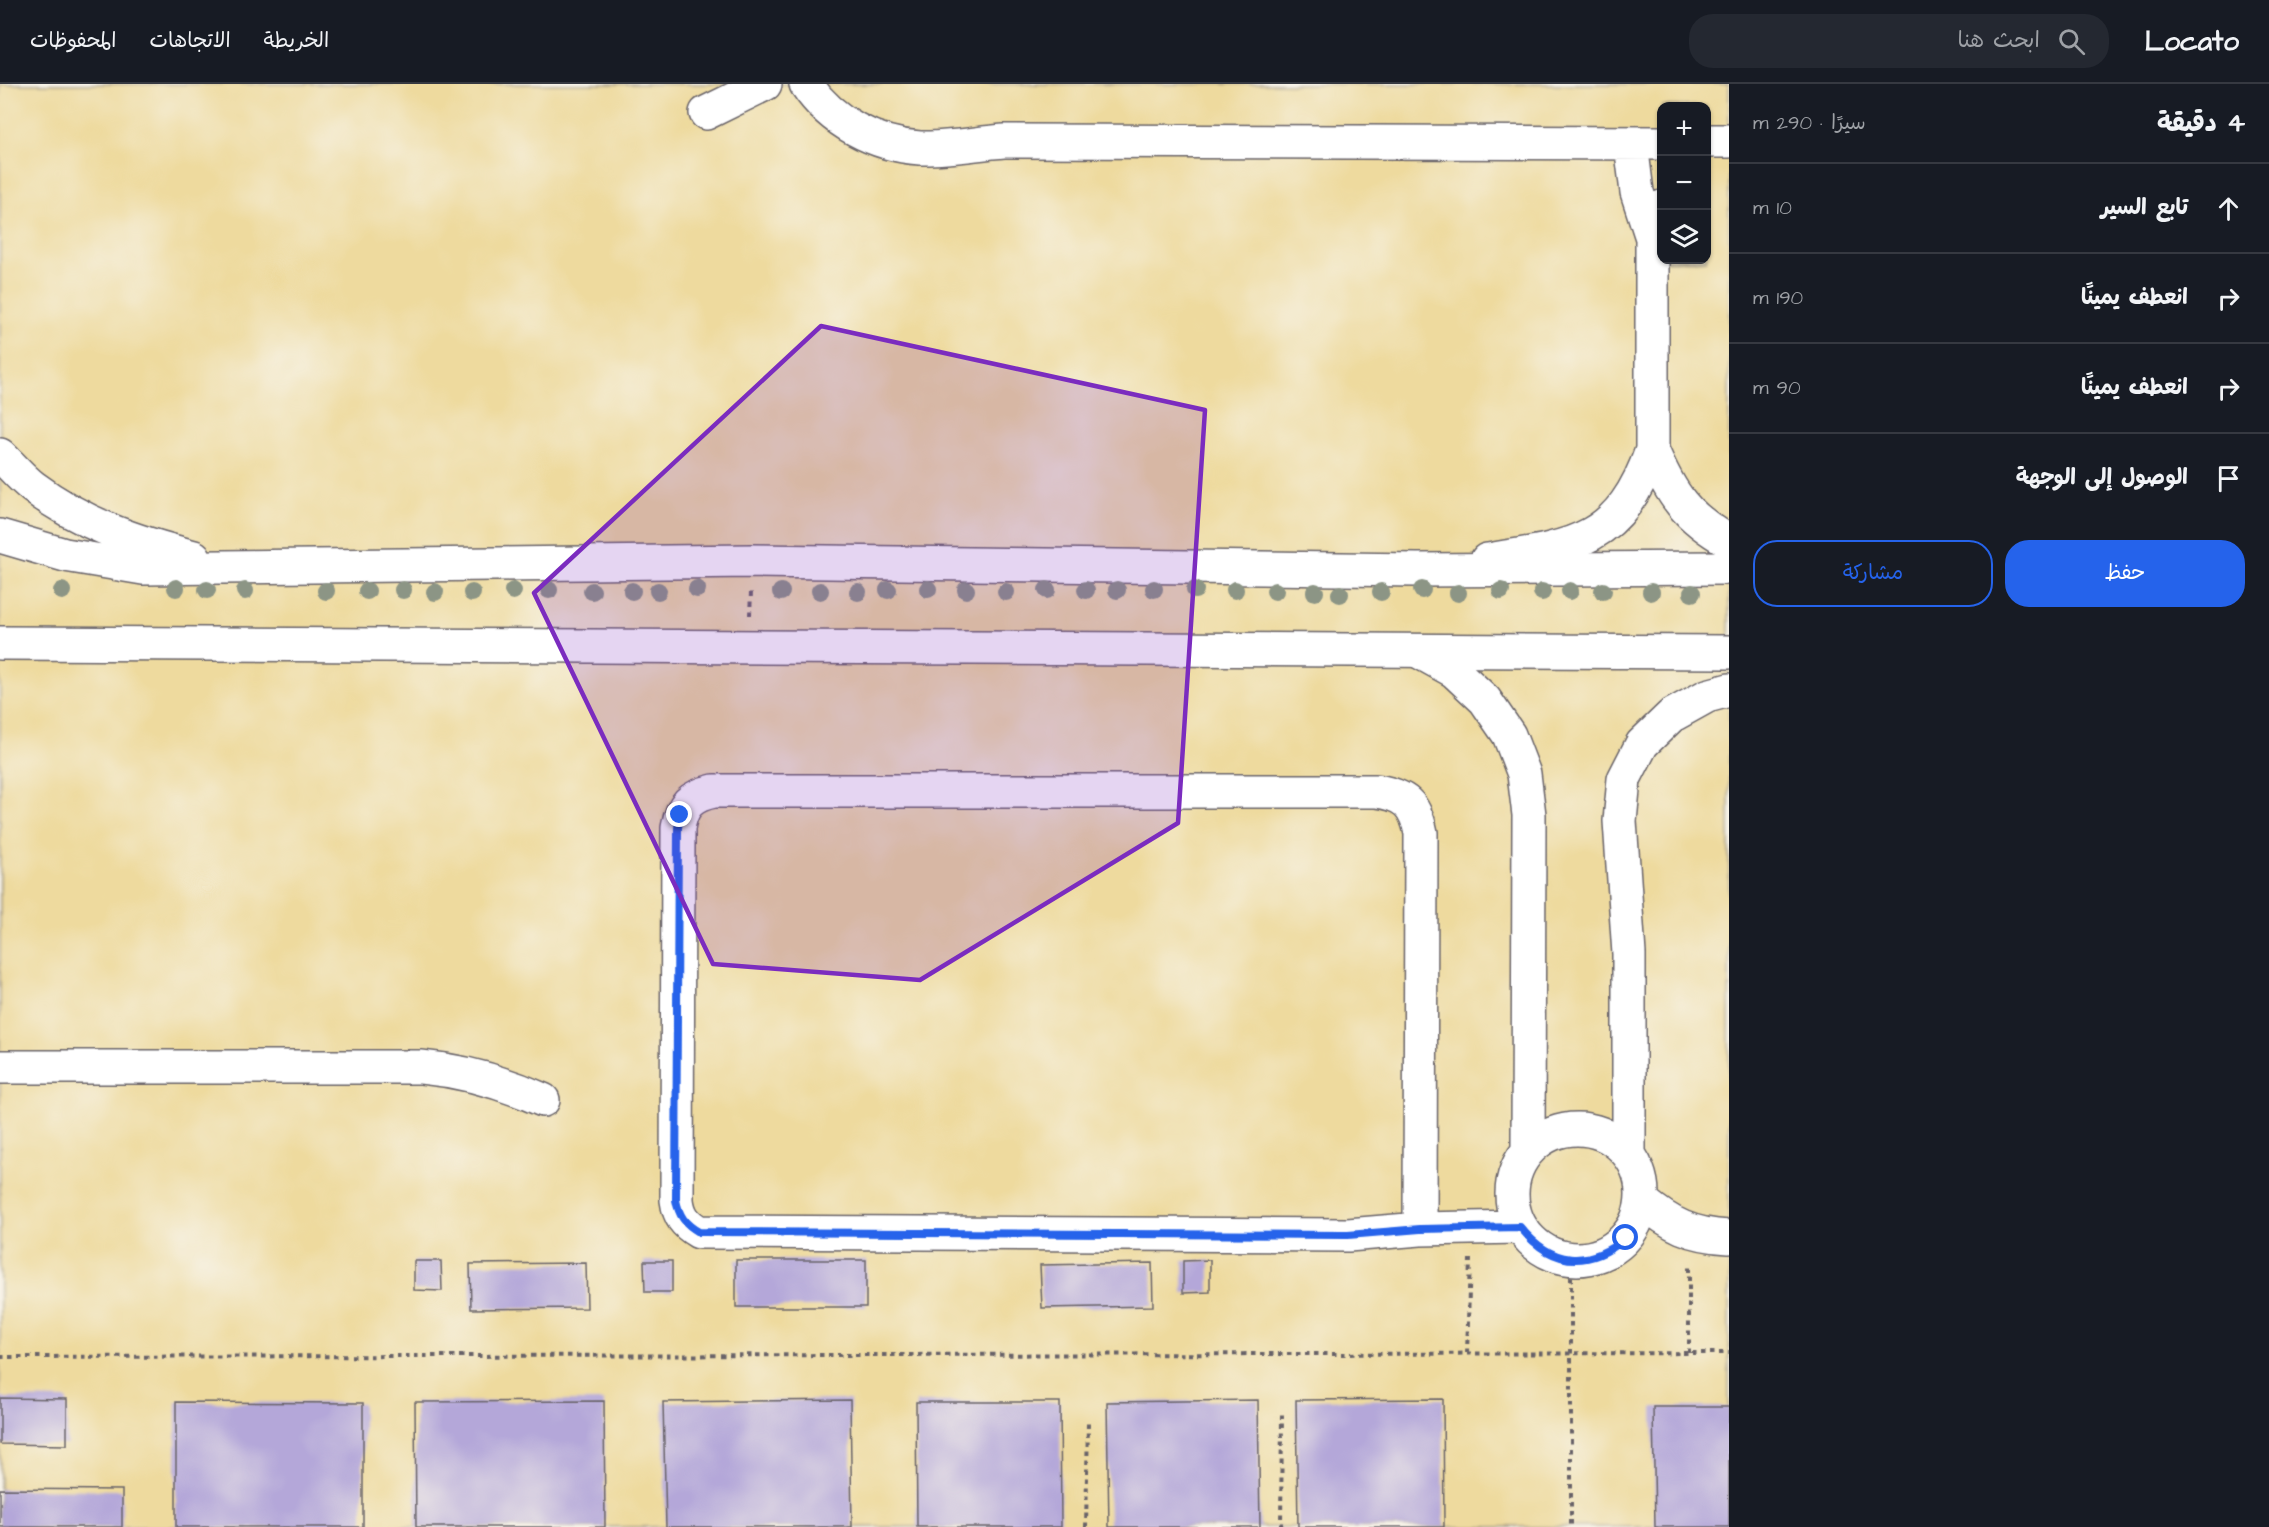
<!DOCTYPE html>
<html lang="ar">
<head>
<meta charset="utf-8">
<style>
  :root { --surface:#171b24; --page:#242831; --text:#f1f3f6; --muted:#9ea1a6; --line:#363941; --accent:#2563eb }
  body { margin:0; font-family:"Architects Daughter","Playpen Sans Arabic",sans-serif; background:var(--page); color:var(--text); direction:rtl }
  .controls { position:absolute; right:18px; top:18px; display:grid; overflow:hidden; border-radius:12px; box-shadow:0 2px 4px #0004 }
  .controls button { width:54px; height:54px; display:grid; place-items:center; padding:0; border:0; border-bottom:2px solid var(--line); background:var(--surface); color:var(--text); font:30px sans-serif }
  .stop { position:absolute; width:18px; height:18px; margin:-14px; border:4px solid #2563eb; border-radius:50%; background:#fff }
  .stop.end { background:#2563eb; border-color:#fff; box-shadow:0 2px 6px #0008 }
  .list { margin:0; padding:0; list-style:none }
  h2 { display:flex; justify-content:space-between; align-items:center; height:78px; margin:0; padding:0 24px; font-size:26px }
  h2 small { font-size:20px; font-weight:400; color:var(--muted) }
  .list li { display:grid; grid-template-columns:39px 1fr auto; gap:18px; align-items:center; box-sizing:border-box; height:90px; padding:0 24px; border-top:2px solid var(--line) }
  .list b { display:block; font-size:22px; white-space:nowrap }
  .list em { font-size:20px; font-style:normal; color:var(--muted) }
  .actions { display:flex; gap:12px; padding:18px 24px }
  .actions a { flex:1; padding:14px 0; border:2px solid var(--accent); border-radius:24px; text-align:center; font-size:21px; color:var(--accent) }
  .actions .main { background:var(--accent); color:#fff }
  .icon { flex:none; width:33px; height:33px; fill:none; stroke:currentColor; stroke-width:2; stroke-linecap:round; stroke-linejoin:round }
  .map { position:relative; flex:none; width:1729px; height:1443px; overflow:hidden; direction:ltr }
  header { display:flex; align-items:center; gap:36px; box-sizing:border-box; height:84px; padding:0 30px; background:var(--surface); border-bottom:2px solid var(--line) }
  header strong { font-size:28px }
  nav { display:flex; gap:33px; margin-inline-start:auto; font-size:21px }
  .search { width:420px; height:54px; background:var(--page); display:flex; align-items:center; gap:15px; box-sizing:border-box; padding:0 21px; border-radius:24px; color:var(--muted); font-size:22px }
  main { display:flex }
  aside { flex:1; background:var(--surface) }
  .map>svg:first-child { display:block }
  .sand { fill:#eeda9e; stroke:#887e6c; stroke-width:1.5; fill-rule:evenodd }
  .building { fill:#b4a7d9 }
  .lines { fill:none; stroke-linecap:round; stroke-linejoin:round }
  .minor-casing { stroke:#696469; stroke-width:36 }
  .major-casing { stroke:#696469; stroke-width:36 }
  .path { stroke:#696469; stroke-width:4; stroke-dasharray:4.5 4.5; stroke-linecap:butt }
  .minor { stroke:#fff; stroke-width:33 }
  .major { stroke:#fff; stroke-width:33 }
  .tree { fill:#8c9585 }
  .route { stroke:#2563eb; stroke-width:8 }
  .marked { fill:#7b2cbf; fill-opacity:0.2; stroke:#7b2cbf; stroke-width:4.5; stroke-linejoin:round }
</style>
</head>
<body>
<header>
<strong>Locato</strong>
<div class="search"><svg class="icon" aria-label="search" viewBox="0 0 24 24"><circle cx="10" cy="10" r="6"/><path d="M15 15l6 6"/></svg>ابحث هنا</div>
<nav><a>الخريطة</a><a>الاتجاهات</a><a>المحفوظات</a></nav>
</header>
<main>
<aside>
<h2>4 دقيقة<small>سيرًا · 290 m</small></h2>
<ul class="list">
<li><svg class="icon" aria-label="ahead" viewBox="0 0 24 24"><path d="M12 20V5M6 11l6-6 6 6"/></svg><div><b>تابع السير</b></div><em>10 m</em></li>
<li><svg class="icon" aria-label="right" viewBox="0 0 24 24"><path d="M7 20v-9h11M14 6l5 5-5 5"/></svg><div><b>انعطف يمينًا</b></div><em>190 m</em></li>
<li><svg class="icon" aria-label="right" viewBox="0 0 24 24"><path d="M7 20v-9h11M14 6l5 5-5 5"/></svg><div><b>انعطف يمينًا</b></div><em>90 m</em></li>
<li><svg class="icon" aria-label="arrive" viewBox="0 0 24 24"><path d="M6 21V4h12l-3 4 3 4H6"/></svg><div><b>الوصول إلى الوجهة</b></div></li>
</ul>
<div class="actions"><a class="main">حفظ</a><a>مشاركة</a></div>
</aside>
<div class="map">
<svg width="1729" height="1443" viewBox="0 0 1729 1443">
  <rect width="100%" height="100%" fill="#f7f3e8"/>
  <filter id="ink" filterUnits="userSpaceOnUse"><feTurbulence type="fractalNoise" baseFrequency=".0167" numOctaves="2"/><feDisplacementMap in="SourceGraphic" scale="12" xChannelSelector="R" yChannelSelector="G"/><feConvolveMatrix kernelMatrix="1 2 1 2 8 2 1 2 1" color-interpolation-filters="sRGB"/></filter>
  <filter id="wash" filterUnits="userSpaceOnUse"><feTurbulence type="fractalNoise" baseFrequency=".008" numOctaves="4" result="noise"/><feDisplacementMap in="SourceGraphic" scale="24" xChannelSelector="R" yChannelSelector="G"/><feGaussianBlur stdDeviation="1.35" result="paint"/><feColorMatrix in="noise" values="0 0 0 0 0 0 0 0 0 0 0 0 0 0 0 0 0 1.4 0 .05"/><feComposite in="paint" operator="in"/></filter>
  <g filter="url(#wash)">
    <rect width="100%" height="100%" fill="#ece0bf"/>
    <path class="sand" d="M0 0H1729V1443H0ZM1662 22H1706V176H1662Z"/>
    <g id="blocks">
      <path class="building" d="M736 1176H866V1223H736Z
        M1210 1176V1208L1183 1209V1177Z
        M414 1177H441L442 1207 414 1206Z
        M644 1177H672V1208H645Z
        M586 1179 587 1224 471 1225 470 1180Z
        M1152 1179 1153 1222 1042 1224 1040 1181Z
        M0 1314 67 1315V1361L0 1360Z
        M1443 1315 1444 1443H1298L1296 1316Z
        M850 1316 852 1443H666L663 1318Z
        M1258 1316 1260 1443H1109L1107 1318Z
        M604 1317 605 1443H416L415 1318Z
        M176 1318 363 1319V1443H176Z
        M916 1318H1060L1061 1443H917Z
        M1653 1323H1729V1443H1655Z
        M0 1405 122 1406V1443H0Z"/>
    </g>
  </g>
  <g filter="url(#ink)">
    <use href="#blocks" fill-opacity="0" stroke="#696469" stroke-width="1.5"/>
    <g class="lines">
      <defs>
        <path id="minor" d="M806 0C831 38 875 61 920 64 948 65 977 59 1004 57L1662 59
          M706 29 765 0
          M1706 57H1729
          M1631 60 1637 108 1652 154
          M1652 366C1671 411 1686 433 1729 457
          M1487 476C1574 463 1620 458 1652 366V154L1662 123
          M1418 567 1454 587 1485 616 1509 651 1524 690 1529 731 1528 1066
          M0 983H421C465 987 503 998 543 1016
          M1512 1110a65 65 0 1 1 130 0a65 65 0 1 1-130 0Z
          M1629 1071V870L1620 737 1624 695 1642 660 1671 632 1707 612 1729 606
          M1642 1117C1671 1141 1691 1151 1729 1153
          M1420 1145 1421 749C1415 720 1405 711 1376 707H714C690 712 682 721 678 744L677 1116C679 1132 685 1140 699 1148L1348 1151 1420 1145 1520 1143"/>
        <path id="major" d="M0 371C11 381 21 394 33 403 82 440 135 458 194 473
          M0 452 65 471 143 484 752 477 1417 486 1729 484
          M0 559 1729 568"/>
      </defs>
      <use href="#minor" class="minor-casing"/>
      <use href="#major" class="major-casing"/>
      <path class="path" d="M750 531 751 508
        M1571 1175V1443
        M1467 1269 1470 1175
        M1689 1269V1181
        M0 1273 1729 1269
        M1086 1443 1088 1338
        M1281 1443 1282 1329"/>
      <use href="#minor" class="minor"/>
      <use href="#major" class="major"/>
    </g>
    <g class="tree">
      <circle cx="176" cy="504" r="9"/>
      <circle cx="697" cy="505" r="9"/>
      <circle cx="928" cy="505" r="9"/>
      <circle cx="1154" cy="505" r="9"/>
      <circle cx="207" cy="506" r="9"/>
      <circle cx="403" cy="506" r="9"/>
      <circle cx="549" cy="506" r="9"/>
      <circle cx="888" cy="506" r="9"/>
      <circle cx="966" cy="506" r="9"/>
      <circle cx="1047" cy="506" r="9"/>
      <circle cx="1086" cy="506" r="9"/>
      <circle cx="1117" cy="506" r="9"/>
      <circle cx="1195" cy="506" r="9"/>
      <circle cx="1235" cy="506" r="9"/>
      <circle cx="1422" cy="506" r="9"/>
      <circle cx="62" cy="507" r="9"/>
      <circle cx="245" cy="507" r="9"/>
      <circle cx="326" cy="507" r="9"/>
      <circle cx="367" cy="507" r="9"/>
      <circle cx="513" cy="507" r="9"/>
      <circle cx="592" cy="507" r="9"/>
      <circle cx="632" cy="507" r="9"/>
      <circle cx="658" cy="507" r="9"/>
      <circle cx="820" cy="507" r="9"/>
      <circle cx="1275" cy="507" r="9"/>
      <circle cx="1501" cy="507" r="9"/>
      <circle cx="1570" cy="507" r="9"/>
      <circle cx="1603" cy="507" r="9"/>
      <circle cx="435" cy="508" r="9"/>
      <circle cx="781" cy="508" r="9"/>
      <circle cx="858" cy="508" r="9"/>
      <circle cx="1006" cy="508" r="9"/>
      <circle cx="1315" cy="508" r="9"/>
      <circle cx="1381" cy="508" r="9"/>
      <circle cx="1542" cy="508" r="9"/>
      <circle cx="1651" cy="508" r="9"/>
      <circle cx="472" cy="509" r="9"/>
      <circle cx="1458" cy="509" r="9"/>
      <circle cx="1692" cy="509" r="9"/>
      <circle cx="1340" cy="510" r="9"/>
    </g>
  </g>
  <g class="lines" filter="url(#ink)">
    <path class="route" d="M680 731 678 744 676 1116C679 1132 685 1140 699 1148L1348 1151 1420 1145 1520 1143C1552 1182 1587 1185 1626 1154"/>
  </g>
  <path class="marked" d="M821 242 1205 326 1178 739 920 896 713 880 534 509Z"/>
</svg>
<div class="controls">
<button>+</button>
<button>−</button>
<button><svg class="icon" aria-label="layers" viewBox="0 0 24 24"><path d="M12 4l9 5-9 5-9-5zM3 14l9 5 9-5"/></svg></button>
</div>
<div class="stop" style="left:1626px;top:1154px"></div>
<div class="stop end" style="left:680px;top:731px"></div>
</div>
</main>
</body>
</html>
